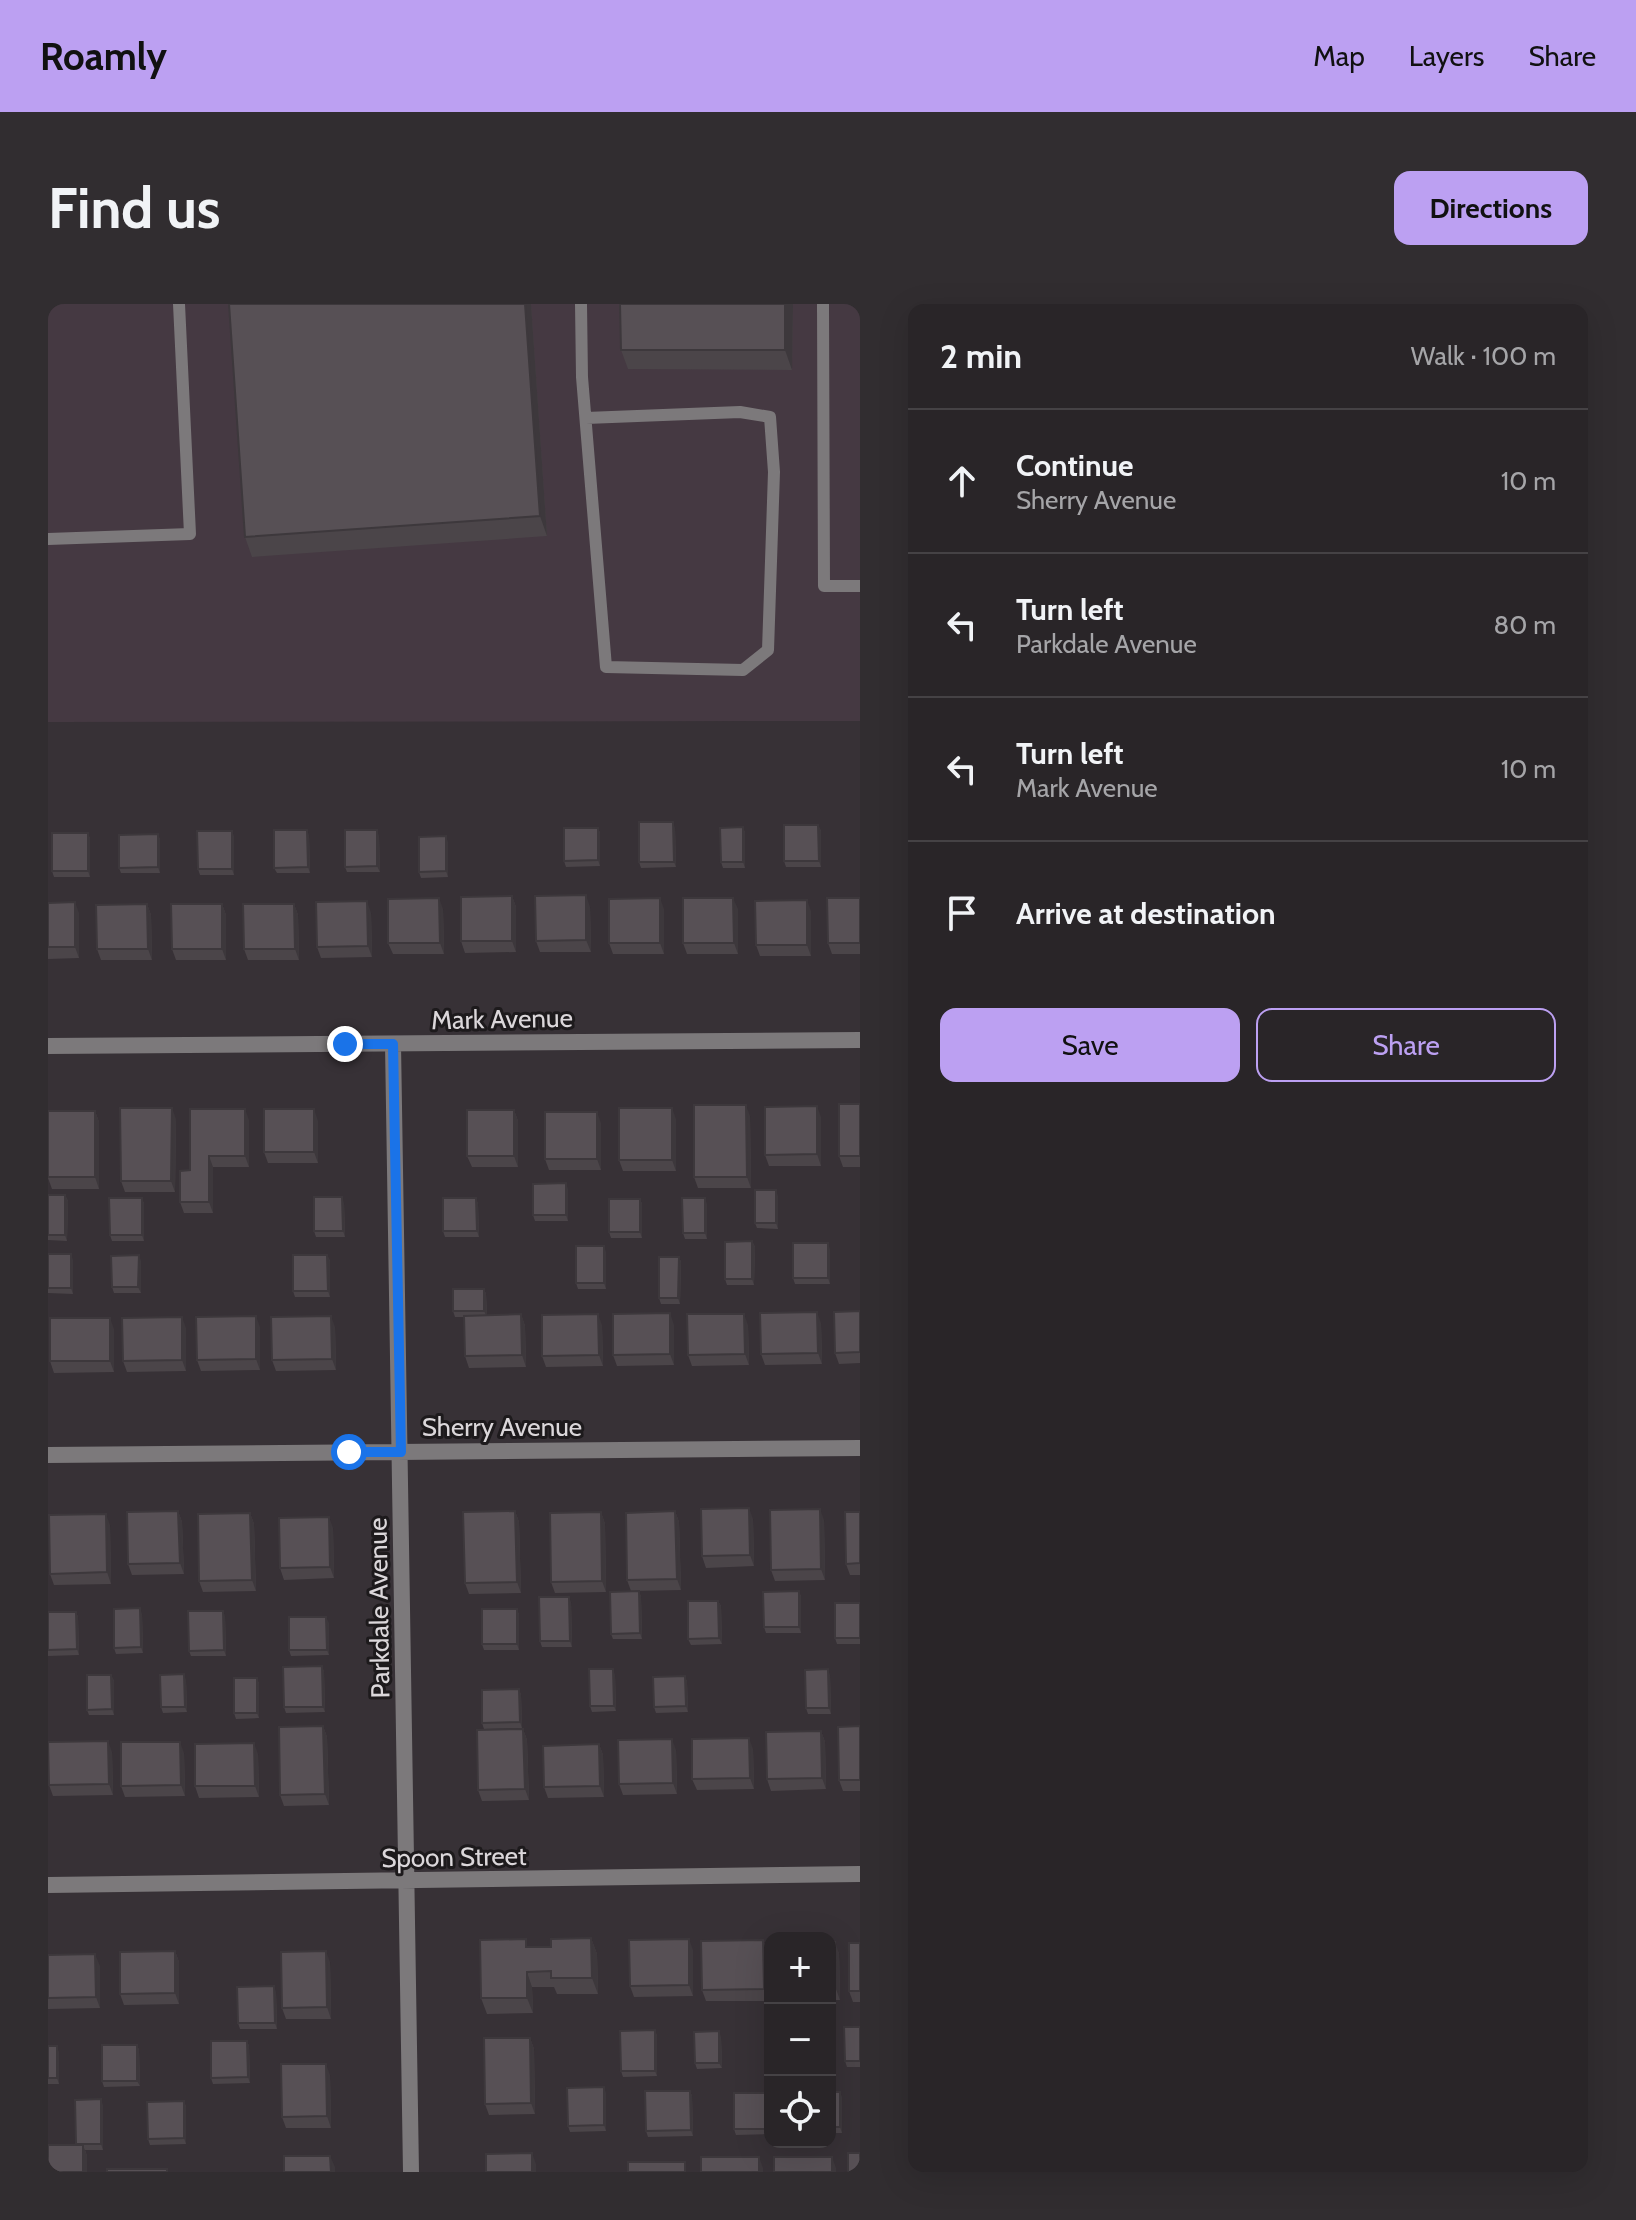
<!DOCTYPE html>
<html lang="en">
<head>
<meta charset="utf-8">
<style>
  :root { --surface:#292528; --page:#312d30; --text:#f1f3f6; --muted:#a5a5a8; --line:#454245; --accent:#bca0f2 }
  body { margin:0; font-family:Cabin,sans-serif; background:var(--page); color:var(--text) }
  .controls { position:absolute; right:24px; bottom:24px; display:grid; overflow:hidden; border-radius:16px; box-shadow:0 8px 32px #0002 }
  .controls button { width:72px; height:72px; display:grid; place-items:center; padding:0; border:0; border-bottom:2px solid var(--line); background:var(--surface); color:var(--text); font:40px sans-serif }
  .stop { position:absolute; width:24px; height:24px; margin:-18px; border:6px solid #1a73e8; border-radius:50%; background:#fff }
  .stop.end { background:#1a73e8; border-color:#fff; box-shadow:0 2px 8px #0008 }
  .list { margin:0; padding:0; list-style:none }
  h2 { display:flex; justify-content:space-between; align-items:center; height:104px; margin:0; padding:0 32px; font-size:34px }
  h2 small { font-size:26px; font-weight:400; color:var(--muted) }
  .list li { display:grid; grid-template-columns:52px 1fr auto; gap:24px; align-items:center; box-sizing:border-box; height:144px; padding:0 32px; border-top:2px solid var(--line) }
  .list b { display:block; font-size:30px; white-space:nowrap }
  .list p { margin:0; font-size:26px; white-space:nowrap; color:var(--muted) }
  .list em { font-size:26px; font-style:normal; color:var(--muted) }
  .actions { display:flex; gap:16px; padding:24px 32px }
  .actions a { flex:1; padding:18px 0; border:2px solid var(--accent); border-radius:16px; text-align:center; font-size:28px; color:var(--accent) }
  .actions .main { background:var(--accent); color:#111 }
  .icon { flex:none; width:44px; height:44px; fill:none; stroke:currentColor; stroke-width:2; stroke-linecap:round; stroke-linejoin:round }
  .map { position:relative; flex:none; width:812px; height:1868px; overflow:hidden; border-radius:16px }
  header { display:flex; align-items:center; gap:48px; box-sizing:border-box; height:112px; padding:0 40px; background:var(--accent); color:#111 }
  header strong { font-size:38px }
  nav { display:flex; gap:44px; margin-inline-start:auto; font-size:28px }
  .intro { display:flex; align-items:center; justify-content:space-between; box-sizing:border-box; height:192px; padding:0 48px }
  h1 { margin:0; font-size:56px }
  .button { padding:20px 36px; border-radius:16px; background:var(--accent); color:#111; font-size:28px; font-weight:700 }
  main { display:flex; gap:48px; padding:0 48px }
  aside { flex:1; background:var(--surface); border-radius:16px; box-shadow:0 8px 32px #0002 }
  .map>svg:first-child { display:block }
  .built { fill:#453942 }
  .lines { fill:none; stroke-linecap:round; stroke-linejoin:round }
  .lane { stroke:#7c797b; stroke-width:12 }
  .street { stroke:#7c797b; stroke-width:16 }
  .wall { fill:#4b4549 }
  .shaded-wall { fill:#3d383c }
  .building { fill:#575055; stroke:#3d383c; stroke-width:2 }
  .route { stroke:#1a73e8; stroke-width:10 }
  .labels { text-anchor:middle; stroke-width:6; stroke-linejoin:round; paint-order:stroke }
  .street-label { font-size:26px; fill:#dbd7da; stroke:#1d1a1c }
</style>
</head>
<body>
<header>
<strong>Roamly</strong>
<nav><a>Map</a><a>Layers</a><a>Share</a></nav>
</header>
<div class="intro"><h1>Find us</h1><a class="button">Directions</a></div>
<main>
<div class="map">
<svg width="812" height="1868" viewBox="0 0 812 1868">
  <rect width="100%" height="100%" fill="#373136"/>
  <path class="built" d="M0 0H812V417L0 418Z"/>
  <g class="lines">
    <path class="lane" d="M533 0 534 73 558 363 695 366 720 346 726 168 722 113 692 108 538 114
      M775 0 776 282H812
      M0 235 142 230 131 0"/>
    <path class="street" d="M345 740 363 1868
      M0 742 812 736
      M0 1151 812 1144
      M0 1581 812 1570"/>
  </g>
  <path class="wall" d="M181 0H483L499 232 204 253 197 233Z
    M572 0H745L744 66 580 65 573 46Z
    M770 521 773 527V563H738L736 557Z
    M695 523 697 529V564H675L673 558Z
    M550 524 552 529V562L518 563 516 557Z
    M627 524 628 563 593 564 591 558Z
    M40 529 42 535V573H6L4 567Z
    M110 530 112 536V569H73L71 564Z
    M261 531 262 569H229L226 564Z
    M186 532V571H152L150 565Z
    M331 532 332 568H299L297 563Z
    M400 538V573L373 574 371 568Z
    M464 592 468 603V648L417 649 413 637Z
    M812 594V650H784L780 639Z
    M0 599 31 609V654L0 655Z
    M99 600 103 611 104 656H53L49 645Z
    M174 600 178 611V656H128L124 645Z
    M246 600 250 611 251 656H200L196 645Z
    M542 603 543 648H492L488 637Z
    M395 605 396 650H345L340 639Z
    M616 605V650H565L561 639Z
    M690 605V650H639L635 639Z
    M763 607V652H712L708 641Z
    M323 609 324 653 273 654 269 643Z
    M812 800V863H795L791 852Z
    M466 806 470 817V863H424L419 852Z
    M0 807H47L51 818V885H4L0 874Z
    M702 812 703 884H650L646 873Z
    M773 813V862H721L717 851Z
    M128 815 127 888H77L73 877Z
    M628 815V867H575L571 856Z
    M201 816V863H165V909H136L132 898 142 866Z
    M270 817V859H220L216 848Z
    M553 819V866H501L497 855Z
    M520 885V917H487L485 911Z
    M0 891H17L20 897 19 937 0 936Z
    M730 892V925L709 924 707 919Z
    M94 894 96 900V937H64L62 931Z
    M428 894 430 900 431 933H397L395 927Z
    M592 895 594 900V934H563L561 928Z
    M296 899 297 933H268L266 927Z
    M659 900V935H637L635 929Z
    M704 937 707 943 706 981H679L677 975Z
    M782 945V980H747L745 974Z
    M558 948V985H530L528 979Z
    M0 950 25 956V990L0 989Z
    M279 951 282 957V993H247L245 987Z
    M631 953 633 958 632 1000H613L611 994Z
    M93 957V989H66L64 983Z
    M436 985 438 990 439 1011 473 1010 477 1022 478 1063 421 1064 417 1052 416 1013H407L405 1007Z
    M812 1007V1059L791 1060 787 1049Z
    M773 1019 774 1060 717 1061 713 1050Z
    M554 1021 555 1062 498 1063 494 1052Z
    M626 1021V1061L569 1062 565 1051Z
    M700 1021 701 1061 644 1062 640 1051Z
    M212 1023V1066L153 1067 149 1056Z
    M287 1023 288 1066 228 1067 224 1056Z
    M138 1024V1067L79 1068 75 1057Z
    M66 1025V1068L6 1069 2 1057Z
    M130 1207 134 1218 136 1270 84 1271 80 1260Z
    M467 1207 471 1218 473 1289 421 1290 417 1279Z
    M627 1207 631 1218 633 1286 583 1287 579 1276Z
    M553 1208 557 1220 558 1288 507 1289 503 1278Z
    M812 1208V1271H802L798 1260Z
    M202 1209 206 1220 208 1287 155 1288 151 1277Z
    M705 1215 706 1262 658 1264 654 1252Z
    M776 1216 777 1276 727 1277 723 1266Z
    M62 1221 63 1280 6 1281 2 1270Z
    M285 1224 286 1274 236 1276 232 1264Z
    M591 1287 593 1293 594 1335H565L563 1330Z
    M751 1287 753 1293V1329H718L716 1323Z
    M670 1297 673 1302 674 1340 643 1341 640 1335Z
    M523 1298 524 1343H494L492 1337Z
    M812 1299V1340H789L787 1334Z
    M469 1305 471 1311V1346H436L434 1340Z
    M0 1308H28L30 1313 31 1351 0 1352Z
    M94 1310 95 1349 68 1350 66 1344Z
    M177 1312 178 1352H143L141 1347Z
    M281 1319V1351L243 1352 241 1346Z
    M274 1362 276 1368 277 1408 238 1409 236 1403Z
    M63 1371 66 1377V1411H41L39 1406Z
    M567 1371 568 1407 544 1408 542 1402Z
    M782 1371 783 1410H760L758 1404Z
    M637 1372 639 1378 640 1408 608 1409 606 1403Z
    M209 1374 211 1380V1414L188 1415 186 1409Z
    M138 1376 139 1408 115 1409 113 1403Z
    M471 1385 473 1391 474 1424 436 1425 434 1419Z
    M275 1422 279 1433 281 1501 236 1502 232 1491Z
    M812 1422V1487H795L791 1476Z
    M475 1425 479 1436 481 1496 434 1497 430 1486Z
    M773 1427 777 1438 778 1485 723 1487 719 1475Z
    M551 1440 555 1451 556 1493 500 1494 496 1483Z
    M705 1445 706 1485 649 1486 644 1475Z
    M628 1446 629 1490 575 1491 571 1480Z
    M64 1448 65 1491 5 1492 1 1481Z
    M136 1449 137 1492 77 1493 73 1482Z
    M210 1450 211 1493 151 1494 147 1482Z
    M543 1634 549 1650 550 1690H509L506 1683H484L485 1709 439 1710 433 1694 481 1643H503Z
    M715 1636 719 1647 720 1697H658L654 1686Z
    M782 1638 791 1649 792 1696H782Z
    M812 1639V1698H805L801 1687Z
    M645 1646V1692L586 1693 582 1682Z
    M127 1647 131 1658V1700L76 1701 72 1690Z
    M0 1651 52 1662V1704L0 1705Z
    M282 1658 283 1715H238L234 1704Z
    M228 1688 229 1725H192L190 1719Z
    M812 1723V1763H799L797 1757Z
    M607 1726 609 1732V1772L575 1773 573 1767Z
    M673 1733 674 1764 649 1765 647 1759Z
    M482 1734 486 1745 487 1810 441 1811 437 1800Z
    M199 1737 201 1742 202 1779 165 1780 163 1774Z
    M89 1741 91 1746 92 1782 56 1783 54 1777Z
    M0 1742 11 1748V1780H0Z
    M282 1771 283 1824H238L234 1813Z
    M642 1787 644 1792 645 1832 600 1833 598 1827Z
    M782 1788 794 1793V1829H782Z
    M558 1789V1827L522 1828 520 1822Z
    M717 1789 719 1794 720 1830 688 1831 686 1825Z
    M136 1797 138 1803V1840L102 1841 100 1835Z
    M55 1801V1846H37L39 1852V1868H0L28 1841Z"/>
  <path class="shaded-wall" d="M477 0H483L499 232 492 212Z
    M737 0H745L744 66 737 46Z
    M625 518 627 524 628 563 626 558Z
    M770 521 773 527V563L771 557Z
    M695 523 697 529V564L695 558Z
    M550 524 552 529V562L550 556Z
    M259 526 261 531 262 569 260 563Z
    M329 526 331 532 332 568 329 562Z
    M184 527 186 532V571L184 565Z
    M40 529 42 535V573L40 567Z
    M110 530 112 536V569L110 563Z
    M398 532 400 538V573L398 567Z
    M538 591 542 603 543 648 538 636Z
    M464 592 468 603V648L464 637Z
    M391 594 395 605 396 650 392 639Z
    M612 594 616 605V650L612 639Z
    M685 594 690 605V650L686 639Z
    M759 596 763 607V652L759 641Z
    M319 597 323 609 324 653 320 642Z
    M27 598 31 609V654L27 643Z
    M99 600 103 611 104 656 100 645Z
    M174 600 178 611V656L174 645Z
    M246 600 250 611 251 656 247 645Z
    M698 801 702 812 703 884 699 873Z
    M769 802 773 813V862L769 850Z
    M124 804 128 815 127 888 123 877Z
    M624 804 628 815V867L624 856Z
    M197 805 201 816V863L197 852Z
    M266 805 270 817V859L266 848Z
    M466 806 470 817V863L466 852Z
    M47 807 51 818V885L47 873Z
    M549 808 553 819V866L549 855Z
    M161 852 165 863V909L161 898Z
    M518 879 520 885V917L518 911Z
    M728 886 730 892V925L728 919Z
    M17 891 20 897 19 937 17 931Z
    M294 893 296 899 297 933 295 927Z
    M94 894 96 900V937L94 931Z
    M428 894 430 900 431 933 429 927Z
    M657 894 659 900V935L657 929Z
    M592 895 594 900V934L592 928Z
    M704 937 707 943 706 981 704 975Z
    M780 939 782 945V980L780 974Z
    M556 942 558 948V985L556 979Z
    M23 950 25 956V990L23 984Z
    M91 951 93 957V989L90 983Z
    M279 951 282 957V993L280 987Z
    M631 953 633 958 632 1000 630 994Z
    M436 985 438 990 439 1013 436 1007Z
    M769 1008 773 1019 774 1060 770 1049Z
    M622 1009 626 1021V1061L622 1050Z
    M473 1010 477 1022 478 1063 474 1051Z
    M550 1010 554 1021 555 1062 551 1051Z
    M696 1010 700 1021 701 1061 697 1050Z
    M208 1012 212 1023V1066L208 1055Z
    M283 1012 287 1023 288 1066 284 1055Z
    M134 1013 138 1024V1067L134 1056Z
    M62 1014 66 1025V1068L62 1057Z
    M701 1204 705 1215 706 1262 702 1251Z
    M772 1205 776 1216 777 1276 773 1265Z
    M130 1207 134 1218 136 1270 132 1259Z
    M467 1207 471 1218 473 1289 469 1278Z
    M627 1207 631 1218 633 1286 629 1275Z
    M553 1208 557 1220 558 1288 554 1277Z
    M202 1209 206 1220 208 1287 204 1276Z
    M58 1210 62 1221 63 1280 59 1268Z
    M281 1213 285 1224 286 1274 282 1263Z
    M591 1287 593 1293 594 1335 592 1329Z
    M751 1287 753 1293V1329L751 1323Z
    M521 1293 523 1298 524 1343 522 1337Z
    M670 1297 673 1302 674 1340 671 1334Z
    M92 1304 94 1310 95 1349 93 1343Z
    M469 1305 471 1311V1346L469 1340Z
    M175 1307 177 1312 178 1352 176 1346Z
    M28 1308 30 1313 31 1351 29 1345Z
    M278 1313 281 1319V1351L279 1346Z
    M274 1362 276 1368 277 1408 275 1403Z
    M565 1365 567 1371 568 1407 566 1402Z
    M780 1365 782 1371 783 1410 781 1404Z
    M136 1370 138 1376 139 1408 137 1403Z
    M63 1371 66 1377V1411L64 1405Z
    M637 1372 639 1378 640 1408 638 1402Z
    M209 1374 211 1380V1414L209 1409Z
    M471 1385 473 1391 474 1424 472 1418Z
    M275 1422 279 1433 281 1501 277 1490Z
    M475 1425 479 1436 481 1496 477 1485Z
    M773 1427 777 1438 778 1485 774 1474Z
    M701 1434 705 1445 706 1485 702 1474Z
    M624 1435 628 1446 629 1490 625 1479Z
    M60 1437 64 1448 65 1491 61 1480Z
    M132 1438 136 1449 137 1492 133 1481Z
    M206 1439 210 1450 211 1493 207 1482Z
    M551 1440 555 1451 556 1493 552 1482Z
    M543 1634 549 1650 550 1690 544 1674Z
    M641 1635 645 1646V1692L641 1681Z
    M715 1636 719 1647 720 1697 716 1685Z
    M787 1638 791 1649 792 1696 788 1685Z
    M127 1647 131 1658V1700L127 1689Z
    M278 1647 282 1658 283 1715 279 1703Z
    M47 1650 52 1662V1704L48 1693Z
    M479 1668 484 1683 485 1709 479 1694Z
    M226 1682 228 1688 229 1725 227 1719Z
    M607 1726 609 1732V1772L607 1767Z
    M671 1727 673 1733 674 1764 671 1759Z
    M482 1734 486 1745 487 1810 483 1799Z
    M199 1737 201 1742 202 1779 200 1773Z
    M89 1741 91 1746 92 1782 89 1777Z
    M9 1742 11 1748V1780L9 1774Z
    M278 1760 282 1771 283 1824 279 1812Z
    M556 1783 558 1789V1827L556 1821Z
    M642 1787 644 1792 645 1832 643 1826Z
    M792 1788 794 1793V1829L792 1823Z
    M717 1789 719 1794 720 1830 718 1825Z
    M53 1795 55 1801V1846L53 1840Z
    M136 1797 138 1803V1840L136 1834Z
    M35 1841 39 1852V1868H35Z
    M484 1849 488 1860V1868H484Z
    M282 1852 287 1863V1868H283Z
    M711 1853 715 1864V1868H711Z
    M784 1853 788 1864V1868H784Z"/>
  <path class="building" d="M181 0H477L492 212 197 233Z
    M572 0H737V46H573Z
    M591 518H625L626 558H591Z
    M736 521H770L771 557H736Z
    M695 523V558H673L672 524Z
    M516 524H550V556L516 557Z
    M226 526H259L260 563 226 564Z
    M297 526H329V562L297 563Z
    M149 527H184V565H150Z
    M4 529H40V567H4Z
    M110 530V563L71 564V531Z
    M398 532V567L371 568V533Z
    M538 591V636L488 637 487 592Z
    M464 592V637H413V593Z
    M391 594 392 639H340V595Z
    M612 594V639H561V595Z
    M635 594H685L686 639H635Z
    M779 594H812V639H780Z
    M759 596V641H708L707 597Z
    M319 597 320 642 269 643 268 598Z
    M27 598V643H0V599Z
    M99 600 100 645H49L48 601Z
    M123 600H174V645H124Z
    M195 600H246L247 645H196Z
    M791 800H812V852H791Z
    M646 801H698L699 873H646Z
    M769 802V850L717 851V803Z
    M72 804H124L123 877H73Z
    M571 804H624V856H571Z
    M142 805H197V852H161V898H132V867L142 866Z
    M216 805H266V848H216Z
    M419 806H466V852H419Z
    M0 807H47V873H0Z
    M497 808H549V855H497Z
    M518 879V911H485V880Z
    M707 886H728V919H707Z
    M0 891H17V931H0Z
    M266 893H294L295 927H266Z
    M61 894H94V931H62Z
    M395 894H428L429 927H395Z
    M634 894H657V929H635Z
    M561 895H592V928H561Z
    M704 937V975H677V938Z
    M745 939H780V974H745Z
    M528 942H556V979H528Z
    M0 950H23V984H0Z
    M91 951 90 983H64L63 952Z
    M245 951H279L280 987H245Z
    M611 953H631L630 994H611Z
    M405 985H436V1007H405Z
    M812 1007V1048L787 1049 786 1008Z
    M769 1008 770 1049 713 1050 712 1009Z
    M622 1009V1050L565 1051V1010Z
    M473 1010 474 1051 417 1052 416 1012Z
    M550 1010 551 1051 494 1052V1011Z
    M639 1010H696L697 1050 640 1051Z
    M208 1012V1055L149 1056 148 1013Z
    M283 1012 284 1055 224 1056 223 1013Z
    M134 1013V1056L75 1057 74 1014Z
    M2 1014H62V1057H2Z
    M701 1204 702 1251 654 1252 653 1205Z
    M772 1205 773 1265 723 1266 722 1206Z
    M130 1207 132 1259 80 1260 79 1208Z
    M467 1207 469 1278 417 1279 415 1208Z
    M627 1207 629 1275 579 1276 578 1209Z
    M553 1208 554 1277 503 1278 502 1209Z
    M797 1208H812V1259L798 1260Z
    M202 1209 204 1276 151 1277 150 1210Z
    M58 1210 59 1268 2 1270 1 1211Z
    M281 1213 282 1263 232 1264 231 1214Z
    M591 1287 592 1329 563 1330 562 1288Z
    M751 1287V1323H716L715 1288Z
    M491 1293H521L522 1337H492Z
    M640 1297H670L671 1334 640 1335Z
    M787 1299H812V1334H787Z
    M92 1304 93 1343 66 1344V1305Z
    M434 1305H469V1340H434Z
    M140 1307H175L176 1346 141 1347Z
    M0 1308H28L29 1345 0 1346Z
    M241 1313H278L279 1346H241Z
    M274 1362 275 1403H236L235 1363Z
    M541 1365H565L566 1402H542Z
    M780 1365 781 1404H758L757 1366Z
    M136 1370 137 1403H113L112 1371Z
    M39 1371H63L64 1405 39 1406Z
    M637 1372 638 1402 606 1403 605 1373Z
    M186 1374H209V1409H186Z
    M471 1385 472 1418 434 1419V1386Z
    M275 1422 277 1490 232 1491 231 1423Z
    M812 1422V1476H791L790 1423Z
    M475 1425 477 1485 430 1486 429 1426Z
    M773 1427 774 1474 719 1475 718 1428Z
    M701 1434 702 1474 644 1475V1435Z
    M624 1435 625 1479 571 1480 570 1436Z
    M60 1437 61 1480 1 1481 0 1438Z
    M73 1438H132L133 1481 73 1482Z
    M206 1439 207 1482H147V1440Z
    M551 1440 552 1482 496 1483 495 1442Z
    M543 1634 544 1674H503V1667L479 1668V1694H433L432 1636 478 1635V1643H503V1635Z
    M641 1635V1681L582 1682 581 1636Z
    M715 1636 716 1685 654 1686 653 1637Z
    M782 1638H787L788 1685H782Z
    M801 1639H812V1687H801Z
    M127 1647V1689L72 1690V1648Z
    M278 1647 279 1703 234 1704 233 1648Z
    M47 1650 48 1693 0 1694V1651Z
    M226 1682 227 1719H190L189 1683Z
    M796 1723H812V1757H797Z
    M607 1726V1767H573L572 1727Z
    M671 1727V1759H647L646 1728Z
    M719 1727H722V1760H719Z
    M436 1734H482L483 1799 437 1800Z
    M163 1737H199L200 1773 163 1774Z
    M54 1741H89V1777H54Z
    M0 1742H9V1774H0Z
    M233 1760H278L279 1812 234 1813Z
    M556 1783V1821L520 1822 519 1784Z
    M597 1787H642L643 1826 598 1827Z
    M782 1788H792V1823H782Z
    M686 1789H717L718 1825H686Z
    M53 1795V1840H28L27 1796Z
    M136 1797V1834L100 1835 99 1798Z
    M0 1841H35V1868H0Z
    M484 1849V1868H438V1850Z
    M800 1849H812V1868H800Z
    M236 1852H282L283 1868H236Z
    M653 1853H711V1868H653Z
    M726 1853H784V1868H726Z
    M580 1858H637V1868H580Z
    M59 1865H119V1868H59Z"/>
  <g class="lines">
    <path class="route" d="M297 740H345L353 1148H301"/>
  </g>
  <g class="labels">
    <g class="street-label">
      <text transform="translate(454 715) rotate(-1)" y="9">Mark Avenue</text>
      <text x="454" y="1132">Sherry Avenue</text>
      <text transform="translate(331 1304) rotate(-91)" y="9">Parkdale Avenue</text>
      <text transform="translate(406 1553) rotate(-1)" y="9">Spoon Street</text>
    </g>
  </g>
</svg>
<div class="controls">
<button>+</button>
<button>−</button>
<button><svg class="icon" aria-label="locate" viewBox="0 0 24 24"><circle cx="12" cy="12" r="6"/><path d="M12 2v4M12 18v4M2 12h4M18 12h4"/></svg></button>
</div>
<div class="stop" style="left:301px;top:1148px"></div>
<div class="stop end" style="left:297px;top:740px"></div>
</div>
<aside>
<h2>2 min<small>Walk · 100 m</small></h2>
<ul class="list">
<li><svg class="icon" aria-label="ahead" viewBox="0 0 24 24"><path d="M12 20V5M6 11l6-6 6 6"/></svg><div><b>Continue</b><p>Sherry Avenue</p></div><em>10 m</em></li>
<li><svg class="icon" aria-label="left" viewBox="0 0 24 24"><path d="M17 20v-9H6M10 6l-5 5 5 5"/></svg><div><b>Turn left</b><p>Parkdale Avenue</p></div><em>80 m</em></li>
<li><svg class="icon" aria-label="left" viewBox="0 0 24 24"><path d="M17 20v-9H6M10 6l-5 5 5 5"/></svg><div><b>Turn left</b><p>Mark Avenue</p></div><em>10 m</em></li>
<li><svg class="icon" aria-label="arrive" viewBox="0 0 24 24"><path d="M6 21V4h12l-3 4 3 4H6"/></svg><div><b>Arrive at destination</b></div></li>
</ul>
<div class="actions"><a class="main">Save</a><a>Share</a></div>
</aside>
</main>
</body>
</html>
